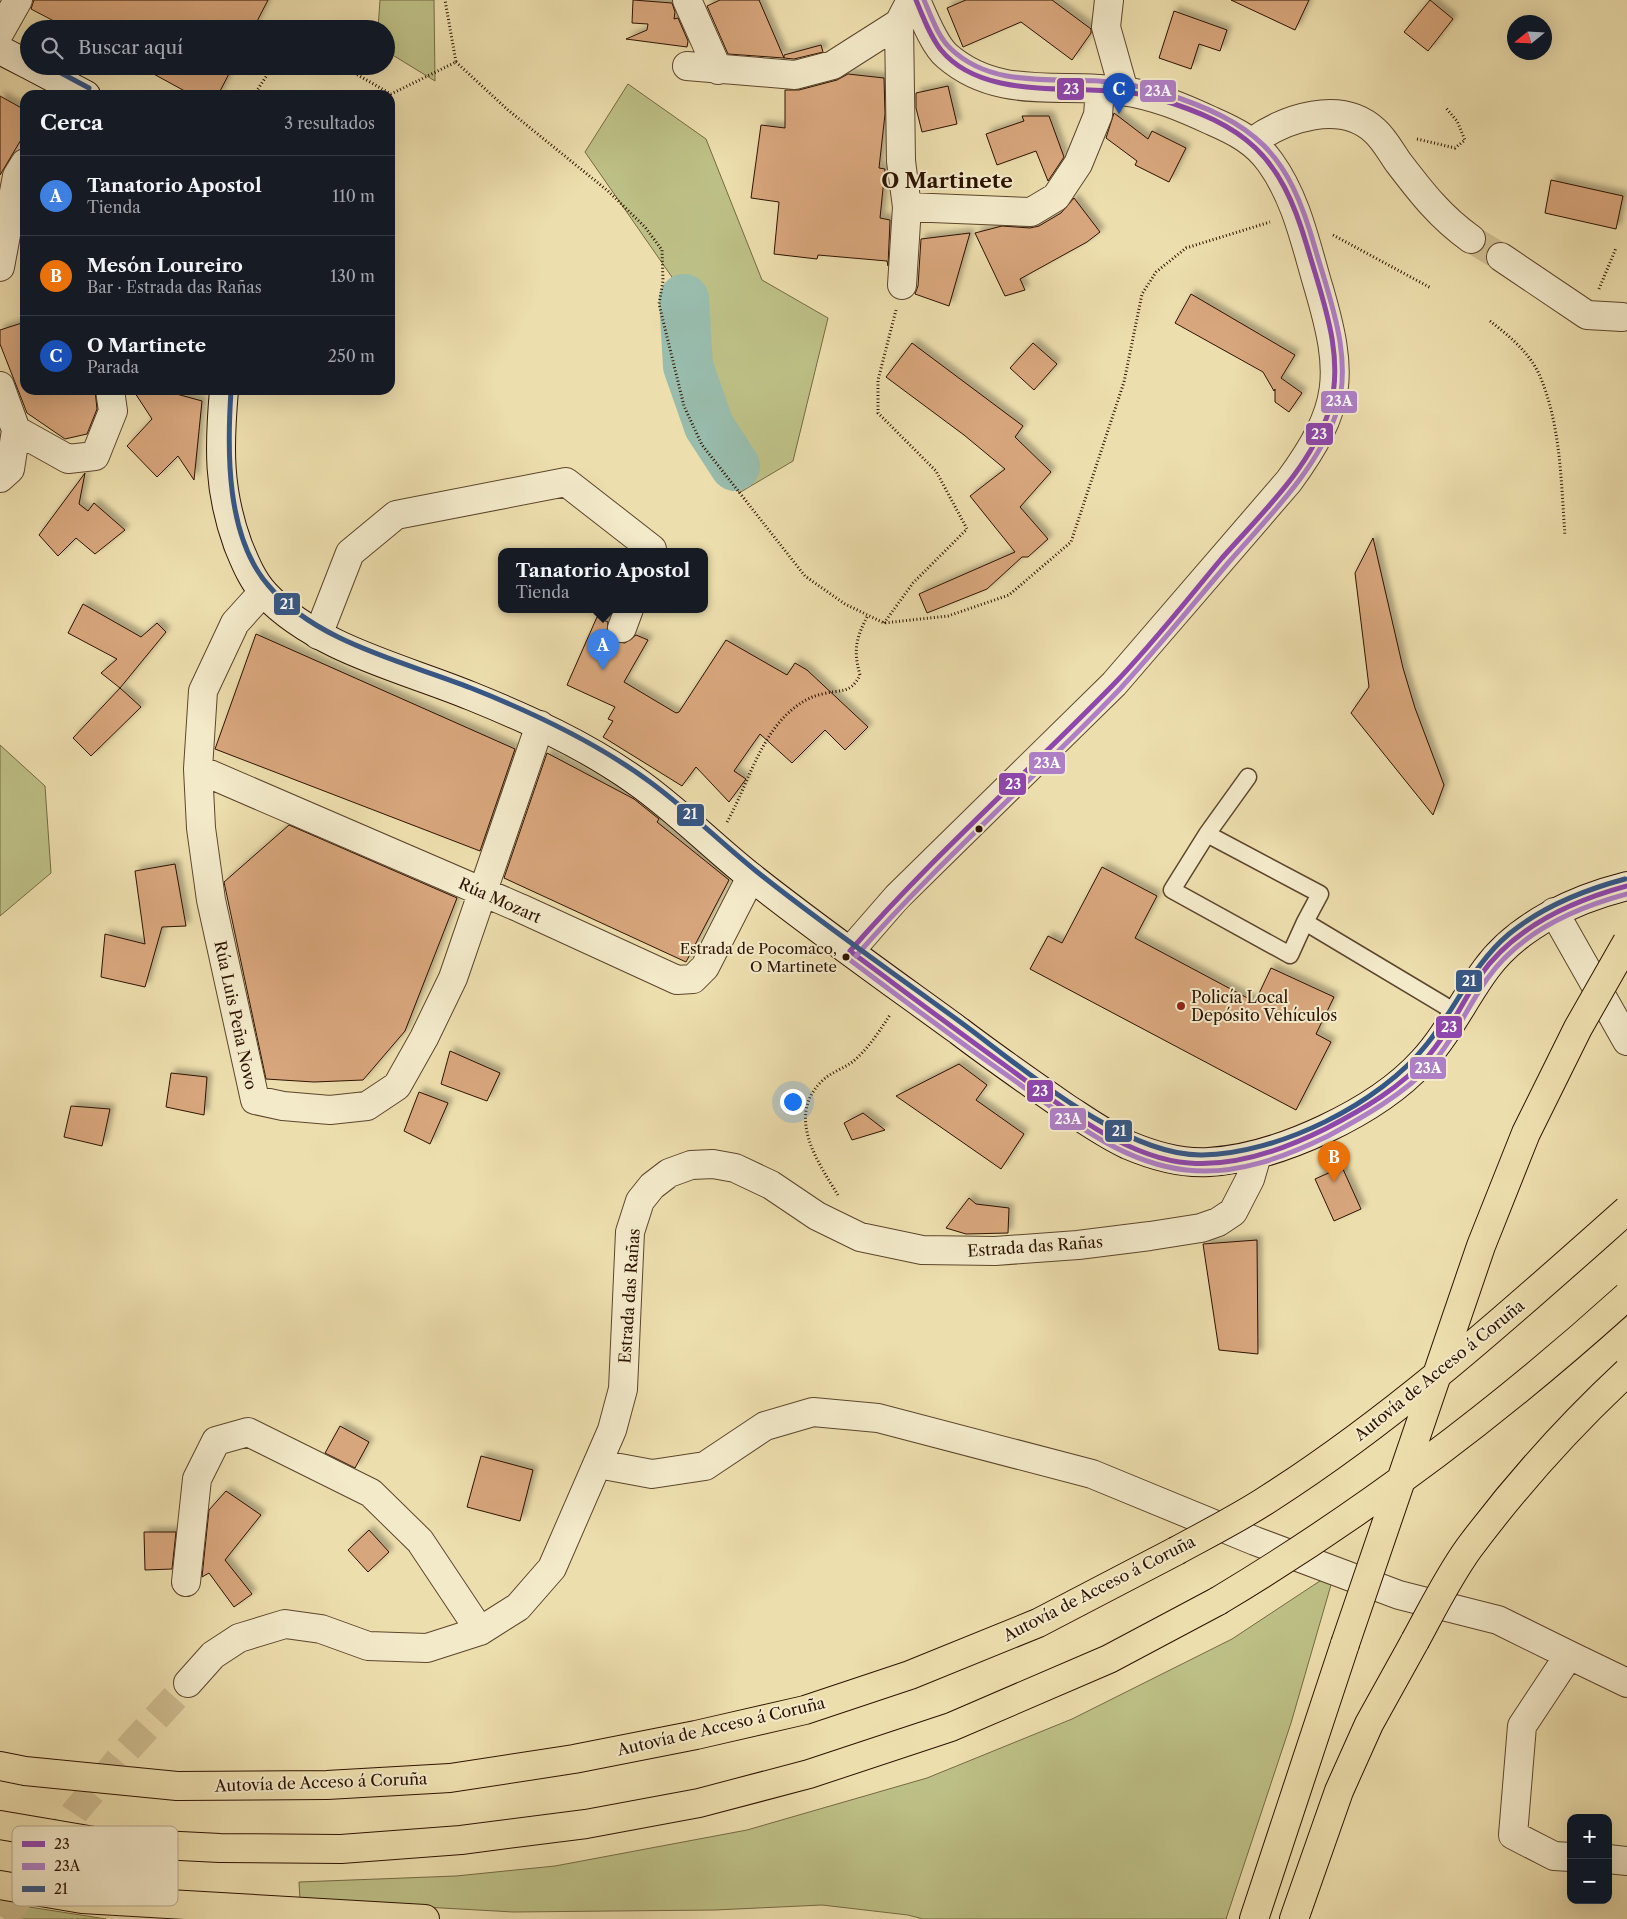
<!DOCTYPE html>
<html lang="es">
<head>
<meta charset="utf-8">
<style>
  :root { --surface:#171b24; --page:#20242c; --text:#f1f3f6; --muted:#9ea1a6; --line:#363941; --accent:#ea580c }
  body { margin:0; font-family:"Libre Caslon Text",serif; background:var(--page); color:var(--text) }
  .controls { position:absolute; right:15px; bottom:15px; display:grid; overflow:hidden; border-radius:10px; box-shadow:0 5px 20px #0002 }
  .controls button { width:45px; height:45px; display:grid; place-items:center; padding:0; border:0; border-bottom:1px solid var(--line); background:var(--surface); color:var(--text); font:25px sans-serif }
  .compass { position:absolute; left:1507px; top:15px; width:45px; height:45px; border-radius:50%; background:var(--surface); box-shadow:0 5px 20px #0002; rotate:252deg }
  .you { position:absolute; left:792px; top:1101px; width:18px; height:18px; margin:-12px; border:4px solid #fff; border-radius:50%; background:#1a73e8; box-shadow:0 0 0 8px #1a73e833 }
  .badge { display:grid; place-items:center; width:32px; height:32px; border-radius:50%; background:var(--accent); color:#fff; font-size:16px; font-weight:700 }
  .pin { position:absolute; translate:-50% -41px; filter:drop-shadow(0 1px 2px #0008) }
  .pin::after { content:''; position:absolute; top:26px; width:18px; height:15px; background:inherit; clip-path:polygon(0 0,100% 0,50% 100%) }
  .popup { position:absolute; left:498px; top:548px; width:210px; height:65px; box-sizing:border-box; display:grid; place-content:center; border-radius:10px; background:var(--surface); filter:drop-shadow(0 1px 4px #0005); font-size:16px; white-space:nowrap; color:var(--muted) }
  .popup b { font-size:19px; color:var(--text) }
  .popup::after { content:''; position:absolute; left:50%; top:100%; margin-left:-10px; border:10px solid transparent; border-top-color:var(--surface) }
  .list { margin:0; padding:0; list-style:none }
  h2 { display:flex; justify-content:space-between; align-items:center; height:65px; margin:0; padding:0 20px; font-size:21px }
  h2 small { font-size:16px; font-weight:400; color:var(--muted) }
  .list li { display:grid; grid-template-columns:32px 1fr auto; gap:15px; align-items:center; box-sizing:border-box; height:80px; padding:0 20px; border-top:1px solid var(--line) }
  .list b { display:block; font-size:19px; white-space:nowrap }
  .list p { margin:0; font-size:16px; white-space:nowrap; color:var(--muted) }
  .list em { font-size:16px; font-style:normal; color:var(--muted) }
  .icon { flex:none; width:28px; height:28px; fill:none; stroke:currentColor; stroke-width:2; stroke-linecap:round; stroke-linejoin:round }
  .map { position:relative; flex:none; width:1627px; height:1919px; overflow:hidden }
  .search { position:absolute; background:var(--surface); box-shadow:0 5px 20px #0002; left:20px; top:20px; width:375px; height:55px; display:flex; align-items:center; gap:12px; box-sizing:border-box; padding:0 18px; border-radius:28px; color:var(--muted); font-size:19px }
  .panel { position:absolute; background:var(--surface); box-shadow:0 5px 20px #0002; left:20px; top:90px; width:375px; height:305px; border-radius:15px }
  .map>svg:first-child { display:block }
  .green { fill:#bdc086; stroke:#756944 }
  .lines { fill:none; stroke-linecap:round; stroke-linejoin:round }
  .river { stroke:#99bcac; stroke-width:50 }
  .building { fill:#d8a67c; stroke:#2d1201; filter:url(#shadow) }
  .street-tunnel { stroke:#d0bf93; stroke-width:28; stroke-dasharray:28 14; stroke-linecap:butt }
  .lane-casing { stroke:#5d452c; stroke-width:19 }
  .street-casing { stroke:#5d452c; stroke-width:30 }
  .secondary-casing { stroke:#2d1201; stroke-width:30 }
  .highway-casing { stroke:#2d1201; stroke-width:30 }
  .path { stroke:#2d1201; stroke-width:3; stroke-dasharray:1 2.5; stroke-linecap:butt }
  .lane { stroke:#f3eaca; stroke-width:16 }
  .street { stroke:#f3eaca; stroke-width:28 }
  .secondary { stroke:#f3eaca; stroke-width:28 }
  .highway { stroke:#eddead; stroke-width:28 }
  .highway-bridge-casing { stroke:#2d1201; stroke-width:30; stroke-linecap:butt }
  .highway-bridge { stroke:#eddead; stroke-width:28 }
  .bus-1-casing { stroke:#f3eaca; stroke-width:9 }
  .bus-2-casing { stroke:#f3eaca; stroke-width:9 }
  .bus-3-casing { stroke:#f3eaca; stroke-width:9 }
  .bus-1 { stroke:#8e47ad; stroke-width:5 }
  .bus-2 { stroke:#ae7fc5; stroke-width:5 }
  .bus-3 { stroke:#355787; stroke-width:5 }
  .bus-dot { fill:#2d1201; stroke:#f3eaca; stroke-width:2 }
  .poi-dot { fill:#8f2418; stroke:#f3eaca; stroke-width:2 }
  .labels { text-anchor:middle; stroke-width:4; stroke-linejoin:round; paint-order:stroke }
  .bus-label { font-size:15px; fill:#2d1201; stroke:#f3eaca; text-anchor:end }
  .street-label { font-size:16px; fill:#2d1201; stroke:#f3eaca }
  .poi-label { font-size:16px; fill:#2d1201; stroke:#f3eaca; text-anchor:start }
  .district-label { font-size:21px; font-weight:bold; fill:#2d1201; stroke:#f3eaca }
  .key { fill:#f3eaca; stroke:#b8a98e; stroke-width:1 }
  .key-label { font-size:14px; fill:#2d1201 }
  .line-badge { stroke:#f3eaca; stroke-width:2 }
  .badge-label { font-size:14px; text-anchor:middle; font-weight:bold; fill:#fff }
</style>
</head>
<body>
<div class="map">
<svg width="1627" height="1919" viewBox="0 0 1627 1919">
  <defs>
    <filter id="shadow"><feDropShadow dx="4.5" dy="-4.5" stdDeviation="2.5" flood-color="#0004"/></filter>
  </defs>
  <rect width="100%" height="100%" fill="#eddead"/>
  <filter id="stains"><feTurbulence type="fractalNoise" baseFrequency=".004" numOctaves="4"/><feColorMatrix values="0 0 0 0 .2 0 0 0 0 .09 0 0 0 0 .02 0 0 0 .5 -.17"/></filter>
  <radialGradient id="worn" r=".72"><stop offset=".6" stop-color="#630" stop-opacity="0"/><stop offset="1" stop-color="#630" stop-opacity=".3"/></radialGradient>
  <path class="green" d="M380 0H434L435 81 386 51V29H378Z
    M628 84 706 139 762 280 828 318 793 461 739 493 693 364 690 303 585 152Z
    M0 745 45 786 51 873 0 916Z
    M1335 1571 1291 1723 1226 1919H923L908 1915 822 1905 715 1910 513 1912 300 1900 299 1882 456 1876 555 1866 747 1830 927 1778 1072 1719 1232 1639Z
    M23 1906 106 1919H18Z"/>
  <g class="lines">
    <path class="river" d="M684 299 688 366 709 426 735 466"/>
  </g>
  <path class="building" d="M34 0H268L253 29H69L31 9Z
    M633 0 672 3 675 12 674 19 678 18 688 41 687 47 626 39 647 30 648 24 632 23Z
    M720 0H759L784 58 728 54 707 6Z
    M966 0H1052L1091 29V33L1072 60 1021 22 963 47 947 8Z
    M1231 0H1309L1295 30Z
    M1430 0 1453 19 1428 51 1404 32Z
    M1174 11 1227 30 1220 51 1199 44 1191 69 1159 58Z
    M821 45 823 52 794 59 784 58V55Z
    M139 66H233L218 95H192Z
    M848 74 884 78 885 114 879 168 885 169 880 218 890 220 888 266 887 261 818 255 817 259 774 254 779 202 751 198 761 125 785 128V90H799L837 80Z
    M948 86 957 124 922 132 916 108V93Z
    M0 96 25 110V133L0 175Z
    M1114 113 1148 139 1152 131 1186 148 1169 182 1135 165 1137 161 1106 138Z
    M1022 116H1049L1064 157 1048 181 1036 151 997 165 986 134 1024 121Z
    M1551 180 1623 196 1616 229 1545 213Z
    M1074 198 1100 232 1087 242 1020 279 1025 290 1005 296 975 233 1002 226 1030 228 1039 226 1061 213Z
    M970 233 949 306 915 294 918 286 921 239Z
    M1191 294 1295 355 1281 378 1302 393 1289 412 1275 402V389L1274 391 1263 372 1175 323Z
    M25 322V390H95L97 409 87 434 65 439 27 413 0 344V330Z
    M912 343 1023 426 1015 437 1051 472 1020 507 1048 539 1028 557H1022L987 589 927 613 919 594 1015 552 970 496 1005 469 964 435 886 377Z
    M1033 343 1057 364 1034 390 1010 368Z
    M133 390H162L202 401 194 480 178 456 157 477 127 446 152 419Z
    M85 473 79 504 88 511 94 503 125 530 95 554 76 538 58 556 39 535Z
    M1373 538 1403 668 1415 708 1444 785 1433 815 1351 713 1369 687 1355 573Z
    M83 604 141 637 157 623 166 632 120 688 101 673 117 659 68 633Z
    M597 617 608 622 607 631 610 638 616 642 625 643 636 635 648 640 624 682 676 713 679 712 726 640 787 675 795 663 807 670 868 727 845 750 825 730 792 763 760 734 734 771 746 779 729 802 696 767 682 786 603 737 613 721 608 719 615 707 567 685Z
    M256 634 515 749 480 851 215 749Z
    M120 688 141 707 91 756 73 738Z
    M547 753 634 799 659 819 657 822 729 880 686 962 504 878Z
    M289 825 457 898 405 1031 363 1080 314 1082 266 1079 224 882Z
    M175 864 186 926 162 927 145 987 101 977 105 934 145 944 135 871Z
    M1102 867 1157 896 1135 938 1255 1002 1271 968 1334 997 1316 1034 1331 1042 1296 1110 1030 969 1048 936 1062 943Z
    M450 1051 500 1073 487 1101 441 1084Z
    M959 1064 987 1085 976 1100 1024 1134 1001 1169 896 1096Z
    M171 1073 207 1077 204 1115 166 1107Z
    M419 1092 448 1103 430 1144 404 1131Z
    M71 1106 110 1109 102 1146 64 1137Z
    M863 1113 885 1130 852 1140 844 1123Z
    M1342 1167 1361 1209 1334 1221 1315 1179Z
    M969 1198 976 1204 1009 1208 1008 1233 966 1234 946 1228Z
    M1257 1240 1258 1354 1219 1350 1203 1244Z
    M340 1426 369 1442 355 1468 325 1453Z
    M481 1456 533 1470 520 1521 467 1507Z
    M226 1491 261 1515 225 1560 252 1594 234 1607 209 1573 202 1577 209 1510Z
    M369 1530 389 1552 368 1572 348 1550Z
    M144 1532H176L172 1569 145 1570Z"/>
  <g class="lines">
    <path class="street-tunnel" d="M1471 239 1501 257
      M5 1919 75 1812 126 1751 188 1683"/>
    <defs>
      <path id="lane" d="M1207 834 1248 777
        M1305 922 1290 955 1172 890 1207 834 1320 894 1305 922 1457 1013"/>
      <path id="street" d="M687 0 718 70
        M1109 0 1106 27 1124 91
        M0 32 18 0
        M687 66 795 75 833 65 899 23
        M1252 142C1285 118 1341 99 1375 131 1384 139 1391 152 1398 162 1421 192 1440 217 1471 239
        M907 207 1031 212 1056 197 1078 164 1098 115 1100 89
        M1501 257 1587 315 1622 317
        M0 267 17 176 25 163
        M902 285 907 207 901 161 899 23 911 0
        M0 386 16 430 10 469 0 478
        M16 430 68 459 95 456 113 411 110 390
        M263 592 235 623 203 691 198 769 201 828 211 900 255 1100 283 1106 330 1110 367 1106 397 1086 424 1038 453 978 540 725
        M622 628 629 609
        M318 635 350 553 396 515 566 482 652 549 651 551
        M198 769 520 908 677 980 693 979 705 967 751 877
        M1554 912 1627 1041
        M850 951 897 897 1114 684 1289 481C1343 407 1344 375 1319 289 1306 246 1297 199 1270 162 1255 141 1235 131 1212 121 1184 108 1154 95 1122 91 1061 82 999 101 947 56 934 45 923 16 916 0
        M598 1464 652 1474 705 1466 765 1426 813 1412 878 1418 1092 1474 1255 1541 1399 1595 1498 1620 1569 1655 1522 1726 1513 1835 1554 1856 1571 1857
        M186 1582 197 1479 216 1441 248 1432 371 1493 420 1541 480 1631
        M1569 1655 1627 1683
        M188 1683 213 1655 239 1638 285 1624 321 1629 368 1646 427 1648 480 1631 518 1607 552 1568 612 1430 623 1389 630 1232 640 1201 652 1186 669 1173 691 1165 713 1164 735 1168 771 1185 817 1216 860 1237 922 1250 995 1251 1078 1245 1150 1236 1201 1228 1218 1222 1233 1212 1250 1179 1257 1155
        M1608 1859 1627 1861"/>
      <path id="secondary" d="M0 50 29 65
        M31 66 86 95
        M224 390C219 447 218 490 238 545 245 562 252 580 265 594 317 649 403 668 471 696 528 719 585 745 636 781 676 809 711 845 750 876 818 930 889 980 959 1031 993 1057 1029 1082 1065 1107 1085 1120 1106 1135 1128 1145 1154 1156 1181 1164 1209 1162 1278 1158 1377 1112 1423 1061 1448 1034 1464 999 1486 969 1518 925 1575 899 1627 886"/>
      <path id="highway" d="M0 1766 25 1771 177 1786 327 1785 450 1778 574 1759 696 1735 805 1710 910 1675 1038 1623 1176 1551
        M0 1825 100 1842 220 1848 341 1849 461 1840 586 1824 699 1803 809 1774 951 1727 1109 1659 1218 1601
        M0 1885 82 1899 425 1919
        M1254 1919 1345 1644
        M1294 1919 1339 1791 1369 1724 1415 1641"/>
    </defs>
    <use href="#lane" class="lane-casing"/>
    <use href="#street" class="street-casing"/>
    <use href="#secondary" class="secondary-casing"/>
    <use href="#highway" class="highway-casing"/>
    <path class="path" d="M456 62 508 110 608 191 645 227 662 250 663 281 659 304 684 406 702 445 805 576 845 604 884 623 948 616 1009 595 1071 542 1124 382 1142 294 1156 272 1186 248 1270 222
      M342 66 391 94 456 62 445 0
      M254 95 273 66
      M1417 139 1455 148 1465 140 1457 121 1446 108
      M1333 235 1431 288
      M1599 289 1616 248
      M1490 321C1508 335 1529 352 1539 374 1561 424 1561 482 1565 536
      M884 623 913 583 967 529 936 471 878 413V380L896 310
      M727 822C749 783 760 732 798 705 805 700 813 696 822 694 840 689 850 695 860 675 853 650 856 638 868 615
      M838 1195C817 1161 786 1116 822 1081 832 1071 847 1068 857 1058 870 1046 880 1030 890 1015"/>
    <use href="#lane" class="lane"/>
    <use href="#street" class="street"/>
    <use href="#secondary" class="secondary"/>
    <use href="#highway" class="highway"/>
    <defs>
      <path id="highway-bridge" d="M1176 1551C1207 1534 1239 1518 1268 1499 1398 1416 1512 1312 1627 1210
        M1218 1601C1365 1513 1500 1411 1627 1296
        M1415 1641C1432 1610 1448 1577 1469 1548 1516 1485 1569 1426 1627 1372
        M1345 1644 1481 1246 1526 1133 1578 1028 1627 942"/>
    </defs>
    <use href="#highway-bridge" class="highway-bridge-casing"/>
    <use href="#highway-bridge" class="highway-bridge"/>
    <defs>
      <path id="bus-1" d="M850 951C932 857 1025 775 1112 686 1151 646 1186 601 1222 558 1261 514 1310 468 1329 411 1346 357 1322 298 1307 246 1280 154 1247 126 1156 98 1092 79 988 107 941 50 930 36 923 17 916 0
        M850 951C900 988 949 1025 999 1061 1052 1099 1122 1158 1189 1163 1236 1167 1283 1150 1325 1129 1362 1110 1402 1087 1429 1055 1450 1031 1462 1002 1480 976 1514 927 1572 901 1627 886"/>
      <path id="bus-2" d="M856 956C938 862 1033 780 1119 690 1157 649 1193 604 1229 562 1268 517 1316 471 1336 414 1354 359 1330 300 1315 248 1288 152 1257 123 1161 92 1141 86 1120 83 1099 81 1049 78 991 87 951 49 938 37 931 16 924 0
        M846 957C901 998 955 1039 1011 1078 1063 1115 1120 1163 1186 1170 1235 1176 1285 1157 1328 1136 1365 1116 1404 1094 1433 1063 1455 1037 1468 1006 1487 979 1519 933 1575 908 1627 894"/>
      <path id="bus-3" d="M48 66 89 88
        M231 391C227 451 226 536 268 585 315 642 405 662 471 688 534 713 596 742 650 782 687 809 720 842 756 871 823 925 894 973 963 1024 1024 1069 1124 1156 1202 1155 1278 1154 1380 1104 1427 1044 1456 1008 1473 964 1509 934 1543 906 1584 890 1625 879"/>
    </defs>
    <use href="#bus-1" class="bus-1-casing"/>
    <use href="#bus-2" class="bus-2-casing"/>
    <use href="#bus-3" class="bus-3-casing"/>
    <use href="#bus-1" class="bus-1"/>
    <use href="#bus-2" class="bus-2"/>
    <use href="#bus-3" class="bus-3"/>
  </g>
  <g class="bus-dot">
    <circle cx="979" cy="829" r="4.5"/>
    <circle cx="846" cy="957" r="4.5"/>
  </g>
  <circle class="poi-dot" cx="1181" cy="1006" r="5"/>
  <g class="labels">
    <g class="bus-label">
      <text x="837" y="954">Estrada de Pocomaco,<tspan x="837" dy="18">O Martinete</tspan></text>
    </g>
    <g class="street-label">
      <text transform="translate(500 900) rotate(24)" y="6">Rúa Mozart</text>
      <text transform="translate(236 1015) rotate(78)" y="6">Rúa Luis Peña Novo</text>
      <text transform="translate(1035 1246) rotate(-4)" y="6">Estrada das Rañas</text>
      <text transform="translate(629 1296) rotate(-86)" y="6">Estrada das Rañas</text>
      <text transform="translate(1439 1370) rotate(-39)" y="6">Autovía de Acceso á Coruña</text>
      <text transform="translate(1099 1588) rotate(-27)" y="6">Autovía de Acceso á Coruña</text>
      <text transform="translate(721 1726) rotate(-13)" y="6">Autovía de Acceso á Coruña</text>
      <text transform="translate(321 1782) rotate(-2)" y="6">Autovía de Acceso á Coruña</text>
    </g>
    <g class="poi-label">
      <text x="1191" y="1003">Policía Local<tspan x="1191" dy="18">Depósito Vehículos</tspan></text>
    </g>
    <g class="district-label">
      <text x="947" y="188">O Martinete</text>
    </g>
  </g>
  <rect x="12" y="1826" width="166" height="80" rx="8" class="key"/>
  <rect x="22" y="1841" width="23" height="6" fill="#8e47ad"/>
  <rect x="22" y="1863" width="23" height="7" fill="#ae7fc5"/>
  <rect x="22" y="1886" width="23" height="6" fill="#355787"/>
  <g class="key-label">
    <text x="54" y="1849">23</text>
    <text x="54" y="1871">23A</text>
    <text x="54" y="1894">21</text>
  </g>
  <g class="line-badge">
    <rect x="1056" y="77" width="29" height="24" rx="5" fill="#8e47ad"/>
    <rect x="1139" y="79" width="38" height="24" rx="5" fill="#ae7fc5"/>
    <rect x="1320" y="390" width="38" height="24" rx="5" fill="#ae7fc5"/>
    <rect x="1305" y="422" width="29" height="24" rx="5" fill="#8e47ad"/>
    <rect x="273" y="592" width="28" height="24" rx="5" fill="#355787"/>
    <rect x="1028" y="751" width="38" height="24" rx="5" fill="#ae7fc5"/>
    <rect x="998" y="772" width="29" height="24" rx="5" fill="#8e47ad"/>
    <rect x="676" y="803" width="29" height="24" rx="5" fill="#355787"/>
    <rect x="1455" y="969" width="28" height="24" rx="5" fill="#355787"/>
    <rect x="1435" y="1015" width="28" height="24" rx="5" fill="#8e47ad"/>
    <rect x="1409" y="1056" width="38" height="24" rx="5" fill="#ae7fc5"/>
    <rect x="1026" y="1079" width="28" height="24" rx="5" fill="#8e47ad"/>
    <rect x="1049" y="1107" width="38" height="24" rx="5" fill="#ae7fc5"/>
    <rect x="1104" y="1119" width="29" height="24" rx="5" fill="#355787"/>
  </g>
  <g class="badge-label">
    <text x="1071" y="94">23</text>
    <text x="1158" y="96">23A</text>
    <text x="1339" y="406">23A</text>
    <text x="1319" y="439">23</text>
    <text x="287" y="609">21</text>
    <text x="1047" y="768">23A</text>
    <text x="1013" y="789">23</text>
    <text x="690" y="819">21</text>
    <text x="1469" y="986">21</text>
    <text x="1449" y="1032">23</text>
    <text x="1428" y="1073">23A</text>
    <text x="1040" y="1096">23</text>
    <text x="1068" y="1124">23A</text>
    <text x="1119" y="1136">21</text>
  </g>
  <rect width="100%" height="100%" filter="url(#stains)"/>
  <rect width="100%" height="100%" fill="url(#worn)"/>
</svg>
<div class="controls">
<button>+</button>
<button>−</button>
</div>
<svg class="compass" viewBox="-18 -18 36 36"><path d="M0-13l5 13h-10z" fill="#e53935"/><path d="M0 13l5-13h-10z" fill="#9ea1a6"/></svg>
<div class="you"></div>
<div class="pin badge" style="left:603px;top:670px;background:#3f7fe0">A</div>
<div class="popup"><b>Tanatorio Apostol</b>Tienda</div>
<div class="pin badge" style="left:1334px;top:1182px;background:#e8710a">B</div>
<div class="pin badge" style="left:1119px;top:114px;background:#1a4fb4">C</div>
<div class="search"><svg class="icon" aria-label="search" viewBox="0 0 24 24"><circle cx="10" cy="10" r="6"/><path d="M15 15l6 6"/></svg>Buscar aquí</div>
<section class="panel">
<h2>Cerca<small>3 resultados</small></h2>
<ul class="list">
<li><span class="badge" style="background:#3f7fe0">A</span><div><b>Tanatorio Apostol</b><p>Tienda</p></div><em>110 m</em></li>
<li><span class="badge" style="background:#e8710a">B</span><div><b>Mesón Loureiro</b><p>Bar · Estrada das Rañas</p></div><em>130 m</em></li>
<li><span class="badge" style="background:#1a4fb4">C</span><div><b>O Martinete</b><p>Parada</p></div><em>250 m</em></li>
</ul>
</section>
</div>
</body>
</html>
